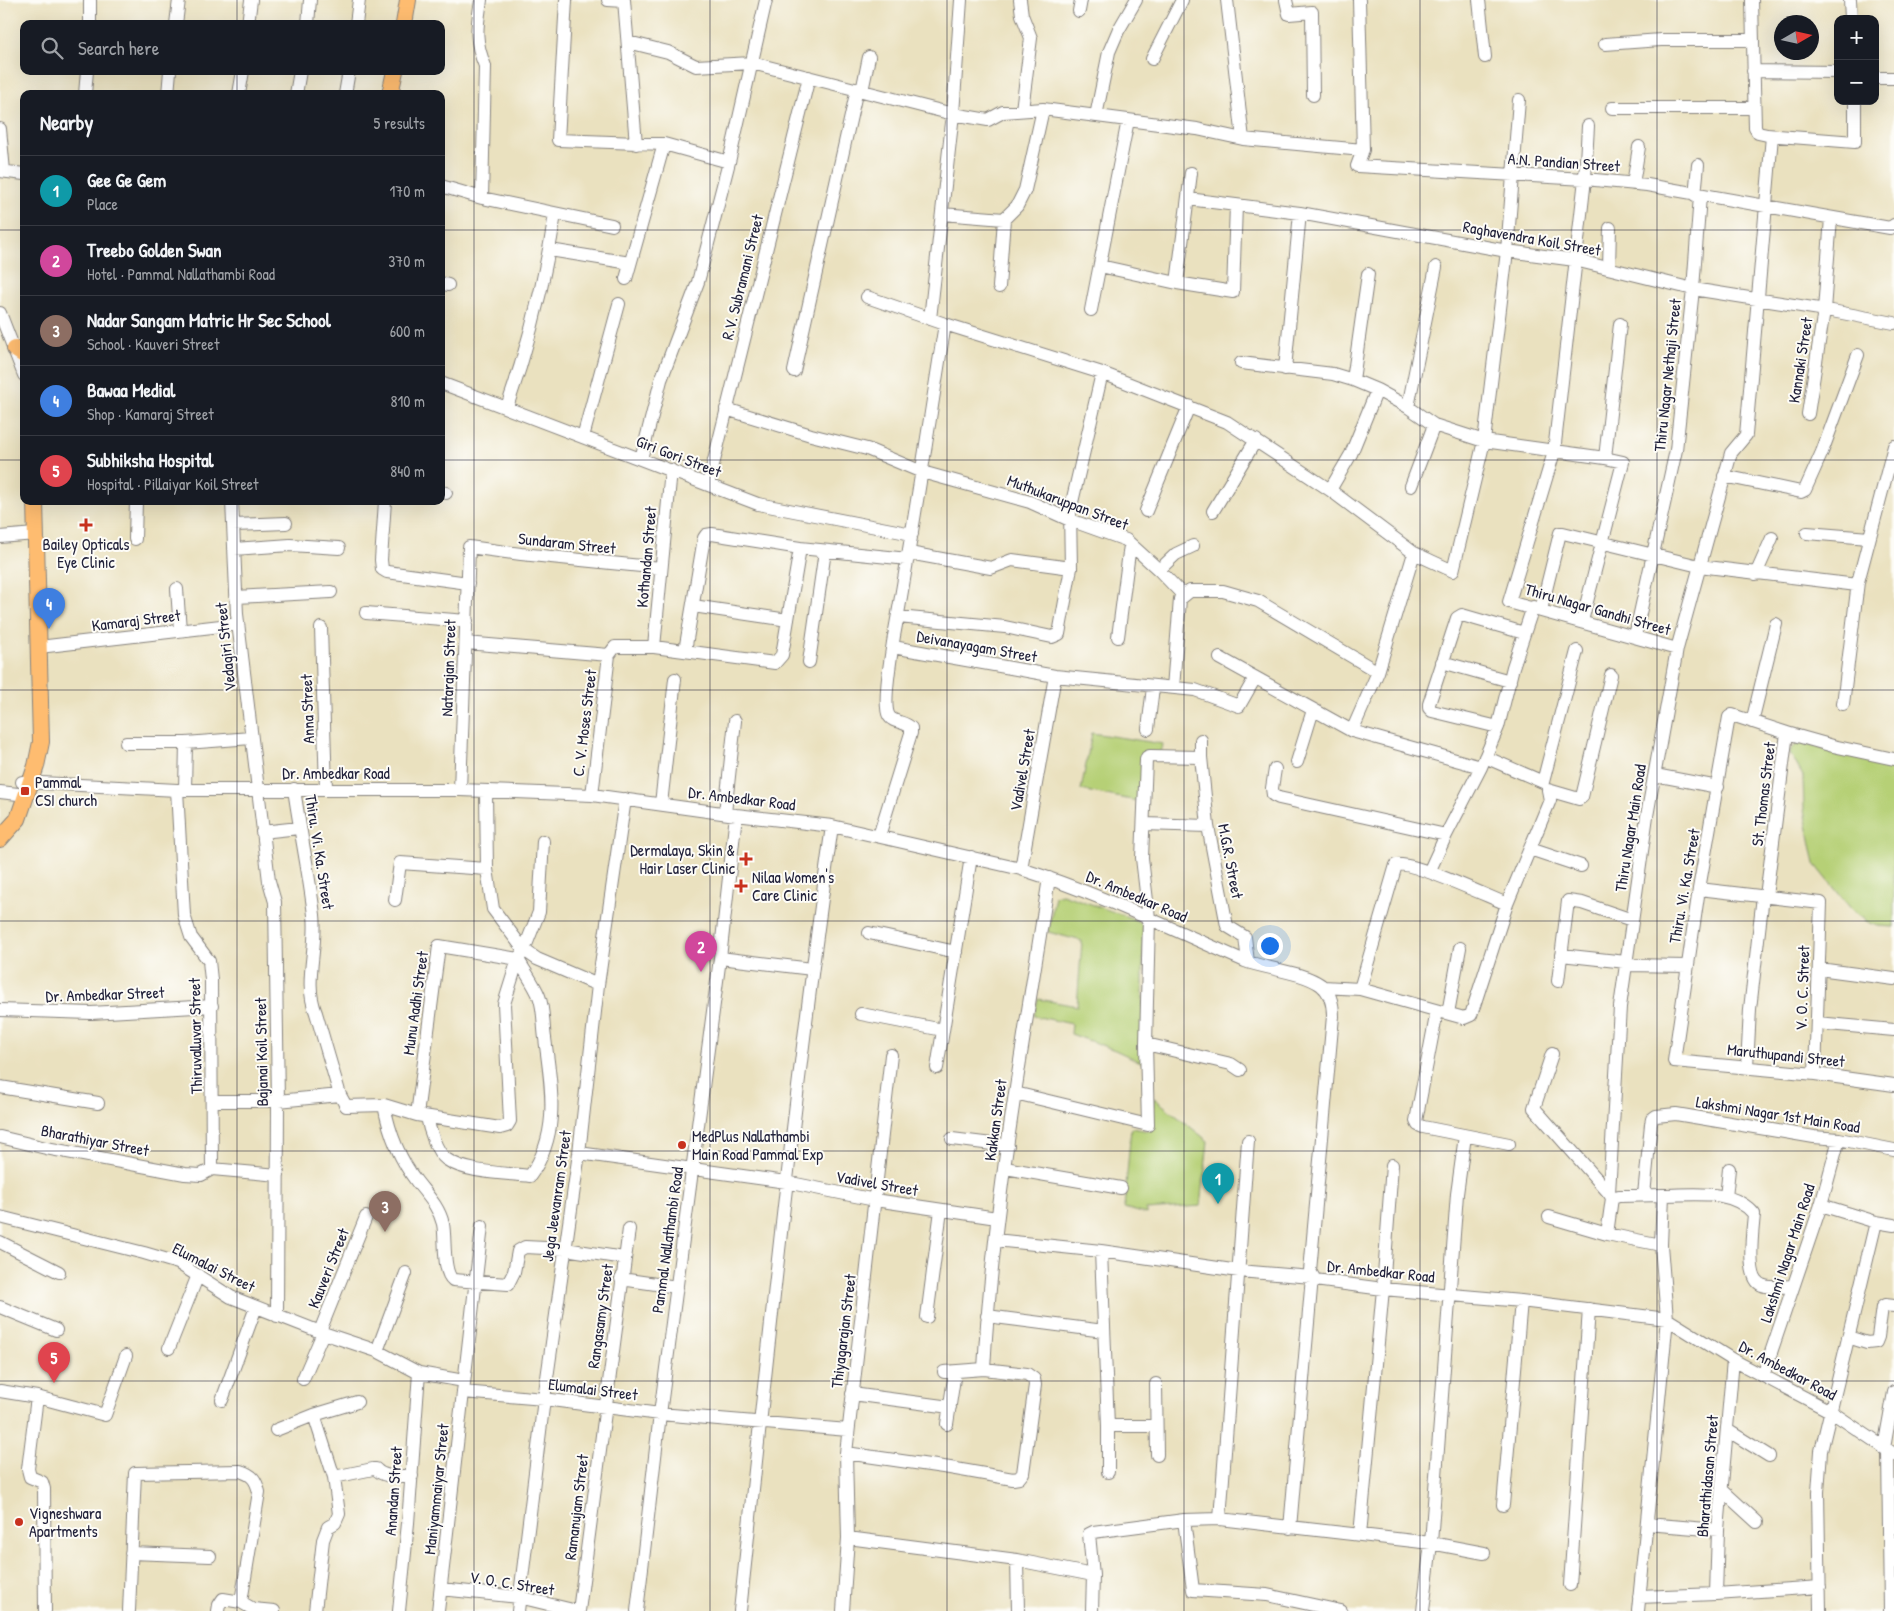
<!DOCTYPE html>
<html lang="en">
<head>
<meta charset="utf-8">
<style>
  :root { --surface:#171b24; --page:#20242c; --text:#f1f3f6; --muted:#9ea1a6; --line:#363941; --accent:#db2777 }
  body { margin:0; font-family:"Patrick Hand",sans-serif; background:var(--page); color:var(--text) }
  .controls { position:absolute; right:15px; top:15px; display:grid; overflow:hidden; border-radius:10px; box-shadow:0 5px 20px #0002 }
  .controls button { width:45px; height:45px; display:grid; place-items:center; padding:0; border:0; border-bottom:1px solid var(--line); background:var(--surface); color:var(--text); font:25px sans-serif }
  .compass { position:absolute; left:1774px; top:15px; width:45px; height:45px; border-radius:50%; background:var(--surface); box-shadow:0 5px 20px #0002; rotate:81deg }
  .you { position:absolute; left:1269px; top:945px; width:18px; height:18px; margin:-12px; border:4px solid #fff; border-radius:50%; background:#1a73e8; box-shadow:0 0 0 8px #1a73e833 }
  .badge { display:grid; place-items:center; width:32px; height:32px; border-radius:50%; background:var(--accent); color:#fff; font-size:16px; font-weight:700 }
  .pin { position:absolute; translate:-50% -41px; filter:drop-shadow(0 1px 2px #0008) }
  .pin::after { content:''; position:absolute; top:26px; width:18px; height:15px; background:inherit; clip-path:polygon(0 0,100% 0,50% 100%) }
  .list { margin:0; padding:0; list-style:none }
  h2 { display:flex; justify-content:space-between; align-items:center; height:65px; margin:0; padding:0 20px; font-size:21px }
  h2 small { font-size:16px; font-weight:400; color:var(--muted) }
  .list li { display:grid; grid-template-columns:32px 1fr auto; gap:15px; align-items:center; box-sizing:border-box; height:70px; padding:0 20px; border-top:1px solid var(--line) }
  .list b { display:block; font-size:19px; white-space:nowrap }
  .list p { margin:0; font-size:16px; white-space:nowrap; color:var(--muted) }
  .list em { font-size:16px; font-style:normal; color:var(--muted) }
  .icon { flex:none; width:28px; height:28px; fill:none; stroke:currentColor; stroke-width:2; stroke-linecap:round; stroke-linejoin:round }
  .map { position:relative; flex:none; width:1894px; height:1611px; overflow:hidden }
  .search { position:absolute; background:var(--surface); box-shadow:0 5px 20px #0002; left:20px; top:20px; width:425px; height:55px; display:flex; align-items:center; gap:12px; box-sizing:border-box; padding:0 18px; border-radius:10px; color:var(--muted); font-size:19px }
  .panel { position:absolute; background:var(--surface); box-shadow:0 5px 20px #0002; left:20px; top:90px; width:425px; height:415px; border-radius:10px }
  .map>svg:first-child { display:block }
  .green { fill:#b6d076; stroke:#6c7958 }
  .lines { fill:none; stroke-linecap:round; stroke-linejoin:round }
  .minor-casing { stroke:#86827d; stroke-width:14 }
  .major-casing { stroke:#86827d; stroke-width:18 }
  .minor { stroke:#fff; stroke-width:12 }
  .major { stroke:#febc70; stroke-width:16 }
  .grid { fill:none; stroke:#22223b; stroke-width:1; stroke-opacity:0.55 }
  .poi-dot { fill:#c8321e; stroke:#fdfcf7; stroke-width:2 }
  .labels { text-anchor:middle; stroke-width:4; stroke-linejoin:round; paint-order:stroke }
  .street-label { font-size:16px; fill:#22223b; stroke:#fdfcf7 }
  .poi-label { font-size:16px; fill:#22223b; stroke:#fdfcf7; text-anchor:start }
</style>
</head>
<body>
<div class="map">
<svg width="1894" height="1611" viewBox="0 0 1894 1611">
  <rect width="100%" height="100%" fill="#fdfcf7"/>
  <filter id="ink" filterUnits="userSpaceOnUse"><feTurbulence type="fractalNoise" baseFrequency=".02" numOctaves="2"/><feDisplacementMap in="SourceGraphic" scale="10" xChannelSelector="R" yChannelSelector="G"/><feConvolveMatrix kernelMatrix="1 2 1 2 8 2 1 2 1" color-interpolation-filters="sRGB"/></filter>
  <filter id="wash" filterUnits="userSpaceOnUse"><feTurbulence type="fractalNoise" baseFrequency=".0096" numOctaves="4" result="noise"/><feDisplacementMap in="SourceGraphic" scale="20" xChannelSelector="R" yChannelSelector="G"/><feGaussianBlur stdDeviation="1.12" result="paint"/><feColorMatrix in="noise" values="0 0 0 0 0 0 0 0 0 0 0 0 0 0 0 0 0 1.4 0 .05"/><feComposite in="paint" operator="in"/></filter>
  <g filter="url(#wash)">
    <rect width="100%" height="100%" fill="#eae1bf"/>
    <path class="green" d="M1092 733 1163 744 1161 753H1146L1137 801 1081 790Z
      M1801 742 1863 759 1894 763V927L1877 926 1866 921 1852 910 1815 864 1804 810 1803 776 1790 753 1791 749Z
      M1062 894 1131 918 1141 923 1143 927V1063L1115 1050 1071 1034 1072 1024 1034 1016 1038 999 1077 1006 1082 941 1048 932 1055 896Z
      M1154 1098 1208 1141 1201 1206 1146 1210V1214L1124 1208 1131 1128 1150 1131Z"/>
  </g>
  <g filter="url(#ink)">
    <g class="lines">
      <defs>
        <path id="minor" d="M481 0C477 27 474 40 485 66L482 198
          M566 0 558 140 664 144 729 162
          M608 0 624 1
          M624 0 636 144
          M1020 0 1022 15 1031 38 1022 110
          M1227 0 1243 139
          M1286 0 1289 14 1312 12 1313 95
          M1359 0 1363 150 1357 166 1585 179 1647 185 1890 228 1894 225
          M1479 0 1485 57
          M1850 0 1851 19
          M1079 11 1081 0
          M90 24V0
          M176 24 179 0
          M248 24 251 0
          M308 24 310 0
          M356 24 359 0
          M628 42 668 52 696 66 752 63 953 114 988 120 1003 112 1043 109 1197 129 1243 139 1363 150
          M1605 44 1661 40H1752
          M1152 59 1182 0
          M1753 71 1838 72
          M1875 78H1894
          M862 91 869 57
          M85 94 87 71
          M168 94 170 71
          M239 94 243 71
          M296 94 300 71
          M345 94 349 71
          M1612 108H1753
          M1096 116 1109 52 1118 31 1136 0
          M1588 126 1585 179 1554 452 1509 602 1677 649
          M0 129 4 171
          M1767 135 1855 142V101
          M0 171 24 174
          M1633 184 1639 147
          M441 186 482 198 612 225
          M1695 195 1698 165
          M1188 199 1300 213 1507 251 1575 260 1693 289 1832 311 1894 323
          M942 214 1004 219
          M550 250 630 263
          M1100 266 1177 283 1233 292 1236 205
          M1609 268 1610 228
          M626 279 664 144
          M441 283 448 285
          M1177 283 1191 173
          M999 287 1004 219 1017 206 1025 190 1043 109
          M867 297 945 324 1102 373 1227 422 1330 490 1414 553
          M1091 310 1128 120
          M0 313 24 375
          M930 319 953 114 961 0
          M1241 363 1333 374 1353 380 1377 390 1408 407 1434 425 1484 441 1605 458 1623 462 1582 621
          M1285 369 1300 213
          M794 371 857 89
          M1353 380 1368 274
          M441 383 758 504 912 534
          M507 407C529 344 545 280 555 214
          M1408 407 1436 267
          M726 409 811 435 867 449 922 472 1030 502 1070 520 1126 540 1159 570 1184 596
          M1808 414 1824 310 1831 218
          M583 437 619 304
          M1605 458 1620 324
          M641 459 661 380 698 282 729 162 766 0
          M1724 476 1801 492 1805 490 1822 452 1858 355
          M708 485 809 77
          M1411 486 1434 425
          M1330 490 1351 454 1377 390
          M441 492 446 493
          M232 501 237 614 269 881 275 902 278 1101 277 1316
          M385 501 381 560 382 569 387 572 468 583
          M1146 511 1189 406
          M1213 511 1256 440
          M233 525 286 523
          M1807 533 1869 538
          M0 537 35 534
          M135 539 136 501
          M234 549 290 545 339 548
          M909 553 991 568 1012 560 1071 568
          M1159 570 1176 554 1193 546
          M1756 574 1772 538
          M177 589 180 630
          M236 597 331 592
          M693 606 788 620
          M1541 610 1560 533H1563L1699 566 1857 585
          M366 613 467 621
          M898 617 1005 627 1052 637 1059 634 1071 568 1070 511 1102 373
          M321 628 326 789
          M1635 636 1676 450 1693 289 1700 196
          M1118 637 1130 545
          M466 643 609 655
          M39 647 238 624
          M654 647 671 470
          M893 647 1055 676 1195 690 1239 706 1255 678
          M685 651 704 538 706 535 712 534 800 548 908 559
          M609 655 615 647H654L775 663 782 655 800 548
          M1220 658 1352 731 1481 767
          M809 662 825 551
          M1442 662 1510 681
          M1173 688 1180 599 1190 591H1223L1258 601 1378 672
          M1843 704 1858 582 1894 446
          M1752 722 1776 624
          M1498 727 1432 711 1429 708V704L1457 618 1462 615 1524 633
          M1148 729 1153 687
          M1352 731 1378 672 1414 553 1453 571 1484 441 1507 251 1519 100
          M1787 733 1833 746 1894 759
          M1201 740V757L1208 826 1227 926 1245 937 1248 962
          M126 743H186L251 738
          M1485 757 1543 782 1577 651
          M1297 762 1313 710
          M1275 769 1272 788 1273 795 1279 798 1446 835
          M1655 775 1718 787
          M22 782 177 790H460L592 795 736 815 832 826 1021 869C1098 893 1171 929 1245 961 1267 969 1303 972 1321 985 1330 992 1333 1005 1333 1016L1310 1271 1315 1280 1383 1289 1521 1301 1667 1319 1733 1360 1830 1411 1894 1454
          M294 789C300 831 309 873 314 915 318 948 303 982 316 1013L340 1095 346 1106 384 1105 417 1115 500 1128 507 1126 510 1121 504 1004 518 959 524 950 539 912 543 841
          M185 790 186 743
          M460 790 469 547 521 554 661 568
          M0 792 18 794
          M486 792 487 869 493 909 524 950 537 959 598 985
          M592 795 609 655
          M661 804 675 679
          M725 813 735 721
          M1144 824 1208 826
          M262 832 299 828
          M879 836 911 733V728C905 721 893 723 889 716 882 705 892 650 894 636 913 533 928 429 945 324
          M1530 849 1581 866
          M1021 869 1055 676
          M1429 872 1446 835 1481 767 1498 727 1513 667 1533 607
          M1699 889 1821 903 1815 1074
          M1766 896 1787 733 1732 715 1729 717 1699 889 1674 1061 1815 1074 1894 1085
          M395 900 400 863 487 869
          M869 933 956 952
          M1561 955 1626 962
          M720 958 812 969
          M1626 965 1687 966
          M1819 969 1894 979
          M1558 981 1568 901 1582 903 1632 920
          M1323 987 1360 989 1464 1018 1471 1015 1507 904 1550 800 1548 790 1579 799 1582 797 1611 675
          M1360 989 1396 865C1410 860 1489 897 1507 904
          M0 1010 91 1013 212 1006
          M1437 1011 1416 1121 1418 1125 1423 1127 1509 1144
          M1448 1013 1460 948
          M861 1014 943 1030
          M1817 1023 1894 1030
          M1146 1044 1231 1064 1240 1070
          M1552 1054 1534 1108 1609 1193
          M1747 1067 1750 1009 1763 896
          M937 1068 971 857
          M0 1087 98 1103
          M1015 1093 1148 1125 1146 1044 1149 918 1142 858 1146 760 1147 757 1150 756 1201 757
          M212 1101H278L340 1095
          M384 1105C389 1132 400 1160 417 1182 428 1196 439 1207 443 1224 446 1238 442 1272 453 1280L508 1284 514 1272 518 1251 525 1247 565 1249 624 1258
          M417 1115 439 946 518 959
          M427 1117C429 1128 436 1152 446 1159 465 1173 506 1173 530 1176 561 1133 551 1087 545 1038 543 1026 544 1008 539 996 534 984 525 972 518 959
          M0 1137 46 1148 185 1174 201 1175 212 1169 211 980 209 961 191 937 184 915 177 790
          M952 1139 1008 1146
          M579 1153 786 1182 875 1200 997 1218
          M1005 1168 1121 1188
          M212 1169 278 1175
          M1644 1195 1651 1124 1652 1119 1656 1116 1676 1114 1814 1137 1839 1139 1894 1150
          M1663 1195C1693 1195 1733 1188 1754 1214 1753 1229 1745 1279 1762 1285 1770 1289 1785 1286 1793 1286
          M1726 1197 1729 1169
          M1821 1205 1876 1222 1894 1225
          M0 1217 144 1253 178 1263 231 1297 323 1333 377 1351 419 1373 464 1381
          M1549 1217 1607 1234 1661 1245
          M1607 1234 1612 1198
          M995 1240 1101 1251 1239 1271 1312 1277 1290 1528
          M0 1242 59 1272
          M1101 1251 1108 1426V1472
          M621 1279 677 1287
          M0 1307 56 1330
          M987 1316 1104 1331
          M927 1317 941 1210
          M320 1331 366 1217
          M1848 1337 1867 1343 1876 1342 1878 1337 1882 1307 1885 1305 1894 1306
          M169 1348 198 1275
          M377 1351 406 1273
          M984 1369C993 1204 1024 1041 1049 878
          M1763 1376 1821 1205 1839 1139
          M303 1379 323 1333
          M1156 1384 1157 1455
          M0 1391 37 1397 105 1415 126 1356
          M463 1392 544 1399 660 1414 848 1430
          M852 1394 950 1407
          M37 1397 28 1469 30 1477 42 1482 44 1489 45 1611
          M222 1400 256 1307
          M314 1415 334 1477 339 1514 335 1523 328 1527 323 1540 315 1611
          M947 1424 955 1372
          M1108 1426H1156
          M276 1430 314 1415 357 1402
          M1727 1430 1769 1456
          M1884 1448 1894 1392
          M1888 1450 1890 1611
          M846 1453 950 1468 1013 1479 1019 1478 1023 1473 1035 1385 1034 1379 1027 1374 984 1369 944 1372
          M334 1477 373 1469H376C384 1479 400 1475 412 1476
          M1722 1490 1757 1522
          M1503 1505 1521 1301
          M1220 1519 1248 1141
          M1184 1520 1193 1590 1267 1595 1341 1611
          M1647 1524 1718 1530
          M1360 1535 1383 1289 1392 1165
          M848 1538 1017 1560 1093 1575 1092 1611
          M131 1553 210 1556
          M1017 1560 1018 1611
          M1093 1575 1089 1534 1093 1532 1184 1520 1220 1519 1431 1543 1484 1553
          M1570 1585 1589 1309
          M441 1589 519 1597 577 1611
          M1716 1594 1718 1530 1733 1360
          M1639 1597 1716 1594 1820 1587
          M129 1611 135 1473 240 1471C253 1475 256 1480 259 1492L241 1602
          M218 1611 219 1605 223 1599 241 1602 253 1609 274 1611
          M399 1611 408 1523 419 1373
          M438 1611 482 1226
          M518 1611 544 1399 579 1153 598 985 625 799
          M579 1611 629 1229
          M637 1611 660 1414 720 958 736 815
          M740 1611C768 1349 795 1087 832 826
          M843 1611 848 1538 846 1453 891 1055
          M1423 1611 1431 1543 1457 1194 1465 1136
          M1638 1611 1667 1319 1661 1245 1663 1195 1619 1196 1612 1198 1609 1193 1620 1007 1647 816 1677 649 1731 453 1746 435 1772 136 1758 133 1755 128 1752 0
          M1820 1611 1818 1492 1821 1451 1876 1222"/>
        <path id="major" d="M404 24 408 0
          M390 94 395 71
          M15 349 24 355
          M0 839 18 819 36 766 41 742 35 501"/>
      </defs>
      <use href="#minor" class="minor-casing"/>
      <use href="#major" class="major-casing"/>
      <use href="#minor" class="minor"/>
      <use href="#major" class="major"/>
    </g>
  </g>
  <path class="grid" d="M237 0V24M474 0V1611M710 0V1611M947 0V1611M1184 0V1611M1420 0V1611M1657 0V1611M237 71V94M0 230H24M441 230H1894M0 460H24M441 460H1894M237 501V1611M0 690H1894M0 921H1894M0 1151H1894M0 1381H1894"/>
  <g class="poi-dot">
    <path d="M83.5 517.5h5v5h5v5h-5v5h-5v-5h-5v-5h5z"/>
    <rect x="20" y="786" width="10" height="10" rx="2.5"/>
    <path d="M743.5 851.5h5v5h5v5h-5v5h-5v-5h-5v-5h5z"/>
    <path d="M738.5 878.5h5v5h5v5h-5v5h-5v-5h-5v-5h5z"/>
    <circle cx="682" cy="1145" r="5"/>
    <circle cx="19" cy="1522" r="5"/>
  </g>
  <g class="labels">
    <g class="street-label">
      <text transform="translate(1564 162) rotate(4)" y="6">A.N. Pandian Street</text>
      <text transform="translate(1532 238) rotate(10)" y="6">Raghavendra Koil Street</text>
      <text transform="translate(742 277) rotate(-76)" y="6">R.V. Subramani Street</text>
      <text transform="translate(1800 360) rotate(-81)" y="6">Kannaki Street</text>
      <text transform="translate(1667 375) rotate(-84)" y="6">Thiru Nagar Nethaji Street</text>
      <text transform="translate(679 456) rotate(21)" y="6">Giri Gori Street</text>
      <text transform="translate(1068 502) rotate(21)" y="6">Muthukaruppan Street</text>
      <text transform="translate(567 543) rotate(6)" y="6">Sundaram Street</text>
      <text transform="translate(646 557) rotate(-85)" y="6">Kothandan Street</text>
      <text transform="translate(1598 609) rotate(16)" y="6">Thiru Nagar Gandhi Street</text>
      <text transform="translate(136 620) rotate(-7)" y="6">Kamaraj Street</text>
      <text transform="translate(977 646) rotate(10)" y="6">Deivanayagam Street</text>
      <text transform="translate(225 647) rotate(-96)" y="6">Vedagiri Street</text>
      <text transform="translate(448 668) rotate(-88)" y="6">Natarajan Street</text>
      <text transform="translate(307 709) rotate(-92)" y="6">Anna Street</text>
      <text transform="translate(584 723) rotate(-83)" y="6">C. V. Moses Street</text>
      <text transform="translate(1022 770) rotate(-80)" y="6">Vadivel Street</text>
      <text x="336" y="779">Dr. Ambedkar Road</text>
      <text transform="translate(1763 794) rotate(-83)" y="6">St. Thomas Street</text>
      <text transform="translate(742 798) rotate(7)" y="6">Dr. Ambedkar Road</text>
      <text transform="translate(1630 828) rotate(-81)" y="6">Thiru Nagar Main Road</text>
      <text transform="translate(320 852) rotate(81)" y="6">Thiru. Vi. Ka. Street</text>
      <text transform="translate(1231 861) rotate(79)" y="6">M.G.R. Street</text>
      <text transform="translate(1684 886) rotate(-80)" y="6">Thiru. Vi. Ka. Street</text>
      <text transform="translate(1137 896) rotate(23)" y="6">Dr. Ambedkar Road</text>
      <text transform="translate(1802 988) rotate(-88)" y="6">V. O. C. Street</text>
      <text transform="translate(105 994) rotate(-2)" y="6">Dr. Ambedkar Street</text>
      <text transform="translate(415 1003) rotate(-82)" y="6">Munu Aadhi Street</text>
      <text transform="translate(195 1036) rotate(-91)" y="6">Thiruvalluvar Street</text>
      <text transform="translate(261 1052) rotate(-91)" y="6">Bajanai Koil Street</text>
      <text transform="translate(1786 1055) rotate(6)" y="6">Maruthupandi Street</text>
      <text transform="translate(1778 1114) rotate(9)" y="6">Lakshmi Nagar 1st Main Road</text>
      <text transform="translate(995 1120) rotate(-82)" y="6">Kakkan Street</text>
      <text transform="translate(95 1140) rotate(11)" y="6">Bharathiyar Street</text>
      <text transform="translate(877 1183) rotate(10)" y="6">Vadivel Street</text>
      <text transform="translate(556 1196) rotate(-82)" y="6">Jega Jeevanram Street</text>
      <text transform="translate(667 1240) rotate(-82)" y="6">Pammal Nallathambi Road</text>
      <text transform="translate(1787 1253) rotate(-72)" y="6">Lakshmi Nagar Main Road</text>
      <text transform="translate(214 1267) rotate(27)" y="6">Elumalai Street</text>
      <text transform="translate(328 1268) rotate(-68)" y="6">Kauveri Street</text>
      <text transform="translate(1381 1271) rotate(6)" y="6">Dr. Ambedkar Road</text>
      <text transform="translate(600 1316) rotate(-82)" y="6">Rangasamy Street</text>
      <text transform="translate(843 1331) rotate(-83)" y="6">Thiyagarajan Street</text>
      <text transform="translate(1788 1370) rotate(28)" y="6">Dr. Ambedkar Road</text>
      <text transform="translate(593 1389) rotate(7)" y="6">Elumalai Street</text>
      <text transform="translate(1707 1476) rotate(-85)" y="6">Bharathidasan Street</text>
      <text transform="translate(436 1489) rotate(-84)" y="6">Maniyammaiyar Street</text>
      <text transform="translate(393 1491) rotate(-86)" y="6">Anandan Street</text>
      <text transform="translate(576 1507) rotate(-83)" y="6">Ramanujam Street</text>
      <text transform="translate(512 1583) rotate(9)" y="6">V. O. C. Street</text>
    </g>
    <g class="poi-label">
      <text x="86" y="550" text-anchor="middle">Bailey Opticals<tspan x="86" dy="18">Eye Clinic</tspan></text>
      <text x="35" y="788">Pammal<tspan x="35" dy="18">CSI church</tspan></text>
      <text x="735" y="856" text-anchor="end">Dermalaya, Skin &amp;<tspan x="735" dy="18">Hair Laser Clinic</tspan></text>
      <text x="752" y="883">Nilaa Women's<tspan x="752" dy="18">Care Clinic</tspan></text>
      <text x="692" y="1142">MedPlus Nallathambi<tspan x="692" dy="18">Main Road Pammal Exp</tspan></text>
      <text x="29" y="1519">Vigneshwara<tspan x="29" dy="18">Apartments</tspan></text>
    </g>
  </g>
</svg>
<div class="controls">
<button>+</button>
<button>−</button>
</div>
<svg class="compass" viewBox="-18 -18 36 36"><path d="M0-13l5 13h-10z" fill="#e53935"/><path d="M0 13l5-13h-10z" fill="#9ea1a6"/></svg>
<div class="you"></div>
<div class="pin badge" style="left:1218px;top:1204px;background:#0f9aa8">1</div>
<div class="pin badge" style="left:701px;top:972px;background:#d1479c">2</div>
<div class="pin badge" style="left:385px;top:1232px;background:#8d6e63">3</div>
<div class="pin badge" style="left:49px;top:629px;background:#3f7fe0">4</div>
<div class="pin badge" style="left:54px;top:1383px;background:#e0444e">5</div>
<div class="search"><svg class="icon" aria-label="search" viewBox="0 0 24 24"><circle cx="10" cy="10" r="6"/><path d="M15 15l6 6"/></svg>Search here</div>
<section class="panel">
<h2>Nearby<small>5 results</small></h2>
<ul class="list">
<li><span class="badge" style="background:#0f9aa8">1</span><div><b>Gee Ge Gem</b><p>Place</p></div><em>170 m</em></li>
<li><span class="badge" style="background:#d1479c">2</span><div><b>Treebo Golden Swan</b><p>Hotel · Pammal Nallathambi Road</p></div><em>370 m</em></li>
<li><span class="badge" style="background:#8d6e63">3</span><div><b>Nadar Sangam Matric Hr Sec School</b><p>School · Kauveri Street</p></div><em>600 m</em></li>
<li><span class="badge" style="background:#3f7fe0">4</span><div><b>Bawaa Medial</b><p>Shop · Kamaraj Street</p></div><em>810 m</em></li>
<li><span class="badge" style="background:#e0444e">5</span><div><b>Subhiksha Hospital</b><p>Hospital · Pillaiyar Koil Street</p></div><em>840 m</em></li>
</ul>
</section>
</div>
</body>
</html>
